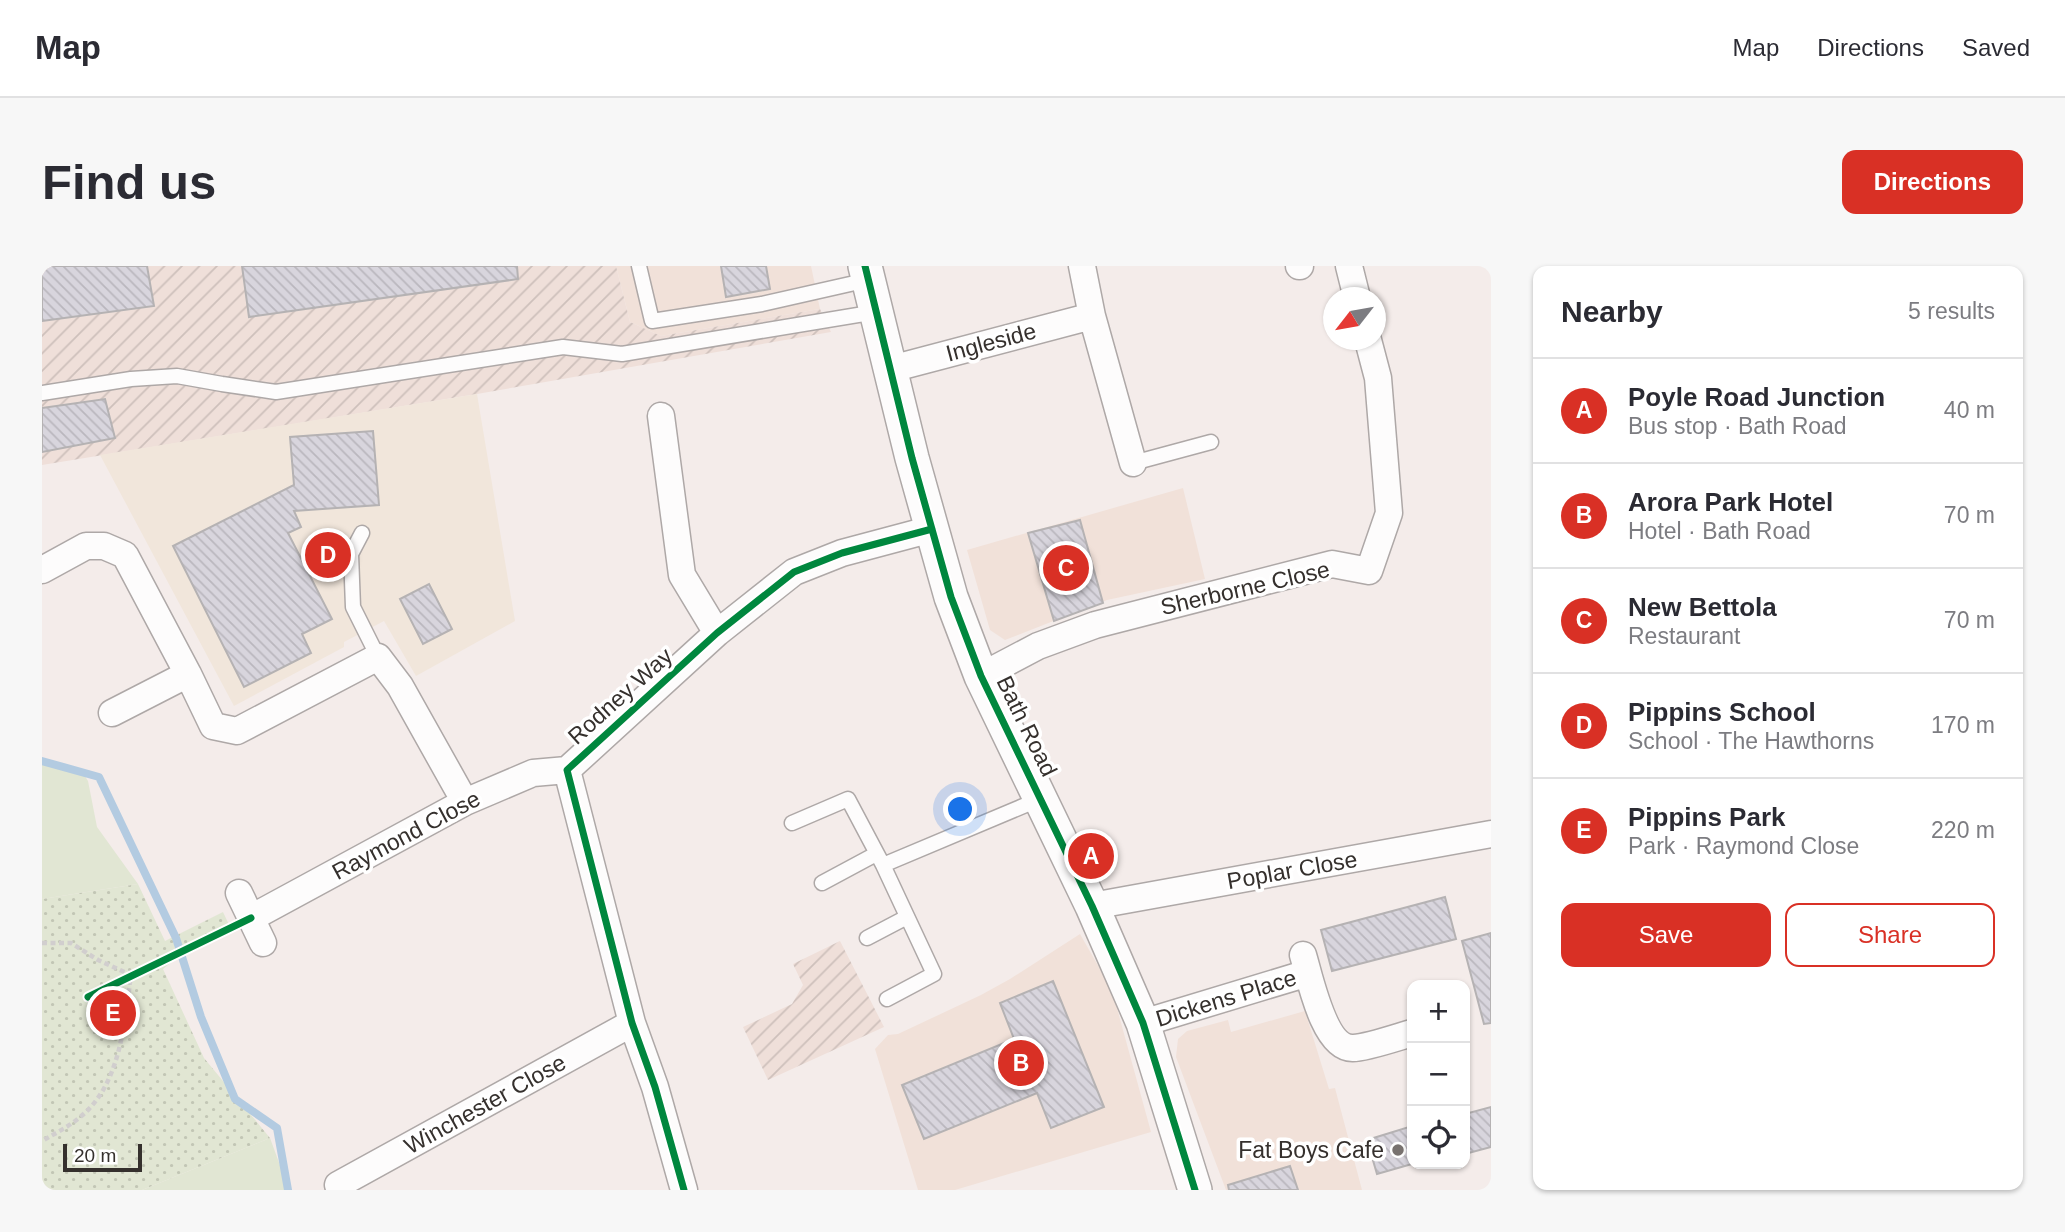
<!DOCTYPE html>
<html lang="en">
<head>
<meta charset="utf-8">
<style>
  :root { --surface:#fff; --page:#f7f7f7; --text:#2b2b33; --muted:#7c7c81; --line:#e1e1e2; --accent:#d93025 }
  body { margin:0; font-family:Helvetica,sans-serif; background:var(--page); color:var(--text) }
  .controls { position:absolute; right:21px; bottom:21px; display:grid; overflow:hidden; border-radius:14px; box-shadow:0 2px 5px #0004 }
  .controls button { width:63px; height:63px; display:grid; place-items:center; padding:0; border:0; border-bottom:2px solid var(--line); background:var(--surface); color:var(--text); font:35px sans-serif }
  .compass { position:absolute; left:1281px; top:21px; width:63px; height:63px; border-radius:50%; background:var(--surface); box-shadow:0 2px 5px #0004; rotate:239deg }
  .scale { position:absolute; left:21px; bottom:18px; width:79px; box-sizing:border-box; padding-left:7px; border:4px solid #35302d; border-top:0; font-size:19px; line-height:24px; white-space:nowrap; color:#35302d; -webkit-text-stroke:5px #fff; paint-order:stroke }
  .you { position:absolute; left:919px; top:544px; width:24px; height:24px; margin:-18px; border:5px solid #fff; border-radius:50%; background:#1a73e8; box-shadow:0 0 0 10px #1a73e833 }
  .badge { display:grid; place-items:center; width:46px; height:46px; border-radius:50%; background:var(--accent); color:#fff; font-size:23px; font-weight:700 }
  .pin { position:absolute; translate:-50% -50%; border:4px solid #fff; box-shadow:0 2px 7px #0006 }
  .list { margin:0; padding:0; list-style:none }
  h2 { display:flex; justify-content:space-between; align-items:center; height:91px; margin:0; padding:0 28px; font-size:30px }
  h2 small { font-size:23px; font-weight:400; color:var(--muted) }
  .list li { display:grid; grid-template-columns:46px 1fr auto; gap:21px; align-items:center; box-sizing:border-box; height:105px; padding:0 28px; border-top:2px solid var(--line) }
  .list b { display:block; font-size:26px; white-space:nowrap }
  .list p { margin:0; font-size:23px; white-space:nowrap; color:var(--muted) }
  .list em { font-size:23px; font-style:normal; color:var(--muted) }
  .actions { display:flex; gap:14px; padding:21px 28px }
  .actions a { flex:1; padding:16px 0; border:2px solid var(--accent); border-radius:14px; text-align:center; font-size:24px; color:var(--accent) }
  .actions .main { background:var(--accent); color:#fff }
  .icon { flex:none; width:38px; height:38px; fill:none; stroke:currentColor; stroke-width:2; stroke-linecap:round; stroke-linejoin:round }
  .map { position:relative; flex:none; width:1449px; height:924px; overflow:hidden; border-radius:14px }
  header { display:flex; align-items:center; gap:42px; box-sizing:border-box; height:98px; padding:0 35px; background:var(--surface); border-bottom:2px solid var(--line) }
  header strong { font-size:33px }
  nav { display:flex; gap:38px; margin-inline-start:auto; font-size:24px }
  .intro { display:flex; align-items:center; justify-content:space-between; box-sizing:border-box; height:168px; padding:0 42px }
  h1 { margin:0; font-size:49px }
  .button { padding:18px 32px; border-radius:14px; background:var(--accent); color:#fff; font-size:24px; font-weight:700 }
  main { display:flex; gap:42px; padding:0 42px }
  aside { flex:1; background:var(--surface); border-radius:14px; box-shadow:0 2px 5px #0004 }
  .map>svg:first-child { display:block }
  .commercial { fill:#f1e1d9 }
  .industrial { fill:url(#industrial-furrows) }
  .education { fill:#f1e6db }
  .grass { fill:#e1e6d3 }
  .park { fill:url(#park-dots) }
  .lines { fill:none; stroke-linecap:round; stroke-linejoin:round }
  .stream { stroke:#b3cbe1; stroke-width:8 }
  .building { fill:url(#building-back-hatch); stroke:#b5b2b3; stroke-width:2 }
  .service-casing { stroke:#aea8a7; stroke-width:17 }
  .minor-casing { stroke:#aea8a7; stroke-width:29 }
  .tertiary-casing { stroke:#aea8a7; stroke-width:36 }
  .path { stroke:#d1cece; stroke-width:4.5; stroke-dasharray:5 3.5; stroke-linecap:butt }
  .service { stroke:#fdfcfc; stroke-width:14 }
  .minor { stroke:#fdfcfc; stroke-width:26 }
  .tertiary { stroke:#fdfcfc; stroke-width:33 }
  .cycleway-casing { stroke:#fff; stroke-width:11 }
  .cycleway { stroke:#00873e; stroke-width:7 }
  .poi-dot { fill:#78726f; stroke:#fff; stroke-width:2.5 }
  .labels { text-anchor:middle; stroke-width:7; stroke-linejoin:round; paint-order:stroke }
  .street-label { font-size:23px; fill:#35302d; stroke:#fff }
  .poi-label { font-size:23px; fill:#35302d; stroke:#fff; text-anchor:end }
</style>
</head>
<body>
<header>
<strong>Map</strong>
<nav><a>Map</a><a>Directions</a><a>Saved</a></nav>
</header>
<div class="intro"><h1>Find us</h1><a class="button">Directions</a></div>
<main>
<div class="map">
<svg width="1449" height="924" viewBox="0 0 1449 924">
  <defs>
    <pattern id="industrial-furrows" width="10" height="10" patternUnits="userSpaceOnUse" patternTransform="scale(1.75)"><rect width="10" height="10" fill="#efdfd9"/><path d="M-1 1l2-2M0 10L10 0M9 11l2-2" fill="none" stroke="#cec0bb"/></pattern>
    <pattern id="park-dots" width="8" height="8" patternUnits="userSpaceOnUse" patternTransform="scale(1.75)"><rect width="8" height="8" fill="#e1e6d3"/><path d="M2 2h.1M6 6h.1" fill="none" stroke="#c2c6b5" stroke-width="1.8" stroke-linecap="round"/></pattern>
    <pattern id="building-back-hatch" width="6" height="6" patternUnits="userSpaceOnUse" patternTransform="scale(1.75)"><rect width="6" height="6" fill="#d8d5dd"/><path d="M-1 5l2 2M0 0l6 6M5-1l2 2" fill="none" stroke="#bab7be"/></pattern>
  </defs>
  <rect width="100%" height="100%" fill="#f4ecea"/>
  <path class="commercial" d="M574 0H769L778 43 619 70 588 56Z
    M1141 222 1163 313 1065 334 963 374 948 364 925 284Z
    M1038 668 1070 724 1109 866 913 924H876L833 783 846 769 856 768 939 729 968 713Z
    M1263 745 1287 823 1293 822 1320 924H1184L1134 791 1136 773 1145 765 1186 754 1189 766Z"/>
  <path class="industrial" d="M0 0H574L588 56 619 70 778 43 789 66 435 128 0 199Z
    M798 675 842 761 726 814 701 761 750 738 761 719 751 698Z"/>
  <path class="education" d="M435 128 473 355 374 410 342 355 302 376V381L192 440 58 189Z"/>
  <path class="grass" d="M0 495 25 499 41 507 46 515 55 561 96 618 0 633Z
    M228 872 247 924H100Z"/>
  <path class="park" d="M96 618 123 675 181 646 190 665 132 694 121 703 162 792 228 872 100 924H0V633Z"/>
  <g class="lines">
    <path class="stream" d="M0 495 57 511 134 672 159 751 193 833 235 862 246 924"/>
  </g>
  <path class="building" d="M0 0H105L112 40 0 55Z
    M200 0H475L476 13 207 51Z
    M679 0H724L728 23 684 31Z
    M63 133 73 172 0 186V142Z
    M331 165 337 239 252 245 259 261 246 267 290 353 260 368 269 387 202 421 131 280 252 219 248 171Z
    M1038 254 1061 337 1012 355 986 267Z
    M387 318 410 363 381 378 358 333Z
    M1403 631 1414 673 1290 705 1279 664Z
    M1449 667V757L1442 758 1420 675Z
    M1011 715 1062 841 1009 862 995 827 882 873 860 819 972 773 958 737Z
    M1449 841V881L1423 888V848Z
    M1370 860V898L1335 908 1325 874Z
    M1248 900 1256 924H1187L1186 919Z"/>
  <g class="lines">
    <defs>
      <path id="service" d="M597 0 610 55 720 38 826 14
        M0 127 89 113 135 110 180 118 234 126 521 81 580 88 834 46
        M1091 197 1169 176
        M320 267 309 288 311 341 336 391
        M750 557 806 533 841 599
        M780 617 834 588
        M825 672 865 651
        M845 733 892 708 841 599 998 533"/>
      <path id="minor" d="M1257 0H1258
        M1307 0 1315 32
        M1050 50 1091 197
        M849 103 1050 50 1040 0
        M619 150 640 309 675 367
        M0 304 44 280H62L83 289 146 408 171 460 195 465 336 391 358 420 423 536
        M939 410 996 380 1053 359 1290 298 1327 305 1347 247 1336 112 1326 74
        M70 447 146 408
        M197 627 221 677
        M1050 640 1449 568
        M209 652 423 536 491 507 525 504
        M1261 689C1268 712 1282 783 1311 782 1324 782 1356 771 1370 767
        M1101 757 1266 707
        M296 919 590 757
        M642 924 613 821 590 757 525 504 675 367 752 306 800 287 890 263"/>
      <path id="tertiary" d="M823 0 870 192 909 331 939 410 1050 640 1101 757 1153 924"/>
    </defs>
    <use href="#service" class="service-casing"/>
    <use href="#minor" class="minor-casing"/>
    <use href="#tertiary" class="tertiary-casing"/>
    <path class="path" d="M0 677H29L56 694 89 709C82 758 79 819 37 852 26 861 12 868 0 875"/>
    <use href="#service" class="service"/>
    <use href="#minor" class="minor"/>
    <use href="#tertiary" class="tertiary"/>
    <defs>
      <path id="cycleway" d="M823 0 870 192 909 331 939 410 1050 640 1101 757 1153 924
        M46 731 209 652
        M642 924 613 821 590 757 525 504 675 367 752 306 800 287 890 263"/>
    </defs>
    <use href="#cycleway" class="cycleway-casing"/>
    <use href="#cycleway" class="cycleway"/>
  </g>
  <circle class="poi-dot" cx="1356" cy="884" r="7"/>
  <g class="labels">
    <g class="street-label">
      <text transform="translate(949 76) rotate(-15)" y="8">Ingleside</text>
      <text transform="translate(1203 322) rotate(-13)" y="8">Sherborne Close</text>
      <text transform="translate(578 430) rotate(-42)" y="8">Rodney Way</text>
      <text transform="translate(985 460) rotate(64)" y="8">Bath Road</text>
      <text transform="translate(364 569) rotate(-28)" y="8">Raymond Close</text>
      <text transform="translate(1250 604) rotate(-10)" y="8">Poplar Close</text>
      <text transform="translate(1184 732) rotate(-17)" y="8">Dickens Place</text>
      <text transform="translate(443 838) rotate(-29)" y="8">Winchester Close</text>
    </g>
    <g class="poi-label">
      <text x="1342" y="892">Fat Boys Cafe</text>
    </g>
  </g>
</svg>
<div class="controls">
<button>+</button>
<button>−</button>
<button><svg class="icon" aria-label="locate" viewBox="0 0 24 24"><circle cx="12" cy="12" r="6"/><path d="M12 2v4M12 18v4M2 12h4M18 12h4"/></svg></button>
</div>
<svg class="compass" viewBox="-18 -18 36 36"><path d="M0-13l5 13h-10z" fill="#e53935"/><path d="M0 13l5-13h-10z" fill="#7c7c81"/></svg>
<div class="scale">20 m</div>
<div class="you"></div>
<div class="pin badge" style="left:1049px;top:590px">A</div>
<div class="pin badge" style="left:979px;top:797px">B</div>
<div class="pin badge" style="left:1024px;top:302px">C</div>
<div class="pin badge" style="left:286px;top:289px">D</div>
<div class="pin badge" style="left:71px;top:747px">E</div>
</div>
<aside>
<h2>Nearby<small>5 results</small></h2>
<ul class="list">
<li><span class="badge">A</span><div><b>Poyle Road Junction</b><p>Bus stop · Bath Road</p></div><em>40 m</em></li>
<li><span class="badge">B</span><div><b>Arora Park Hotel</b><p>Hotel · Bath Road</p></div><em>70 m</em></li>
<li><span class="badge">C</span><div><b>New Bettola</b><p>Restaurant</p></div><em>70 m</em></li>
<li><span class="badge">D</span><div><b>Pippins School</b><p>School · The Hawthorns</p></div><em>170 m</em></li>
<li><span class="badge">E</span><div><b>Pippins Park</b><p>Park · Raymond Close</p></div><em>220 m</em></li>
</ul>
<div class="actions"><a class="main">Save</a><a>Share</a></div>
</aside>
</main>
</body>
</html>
